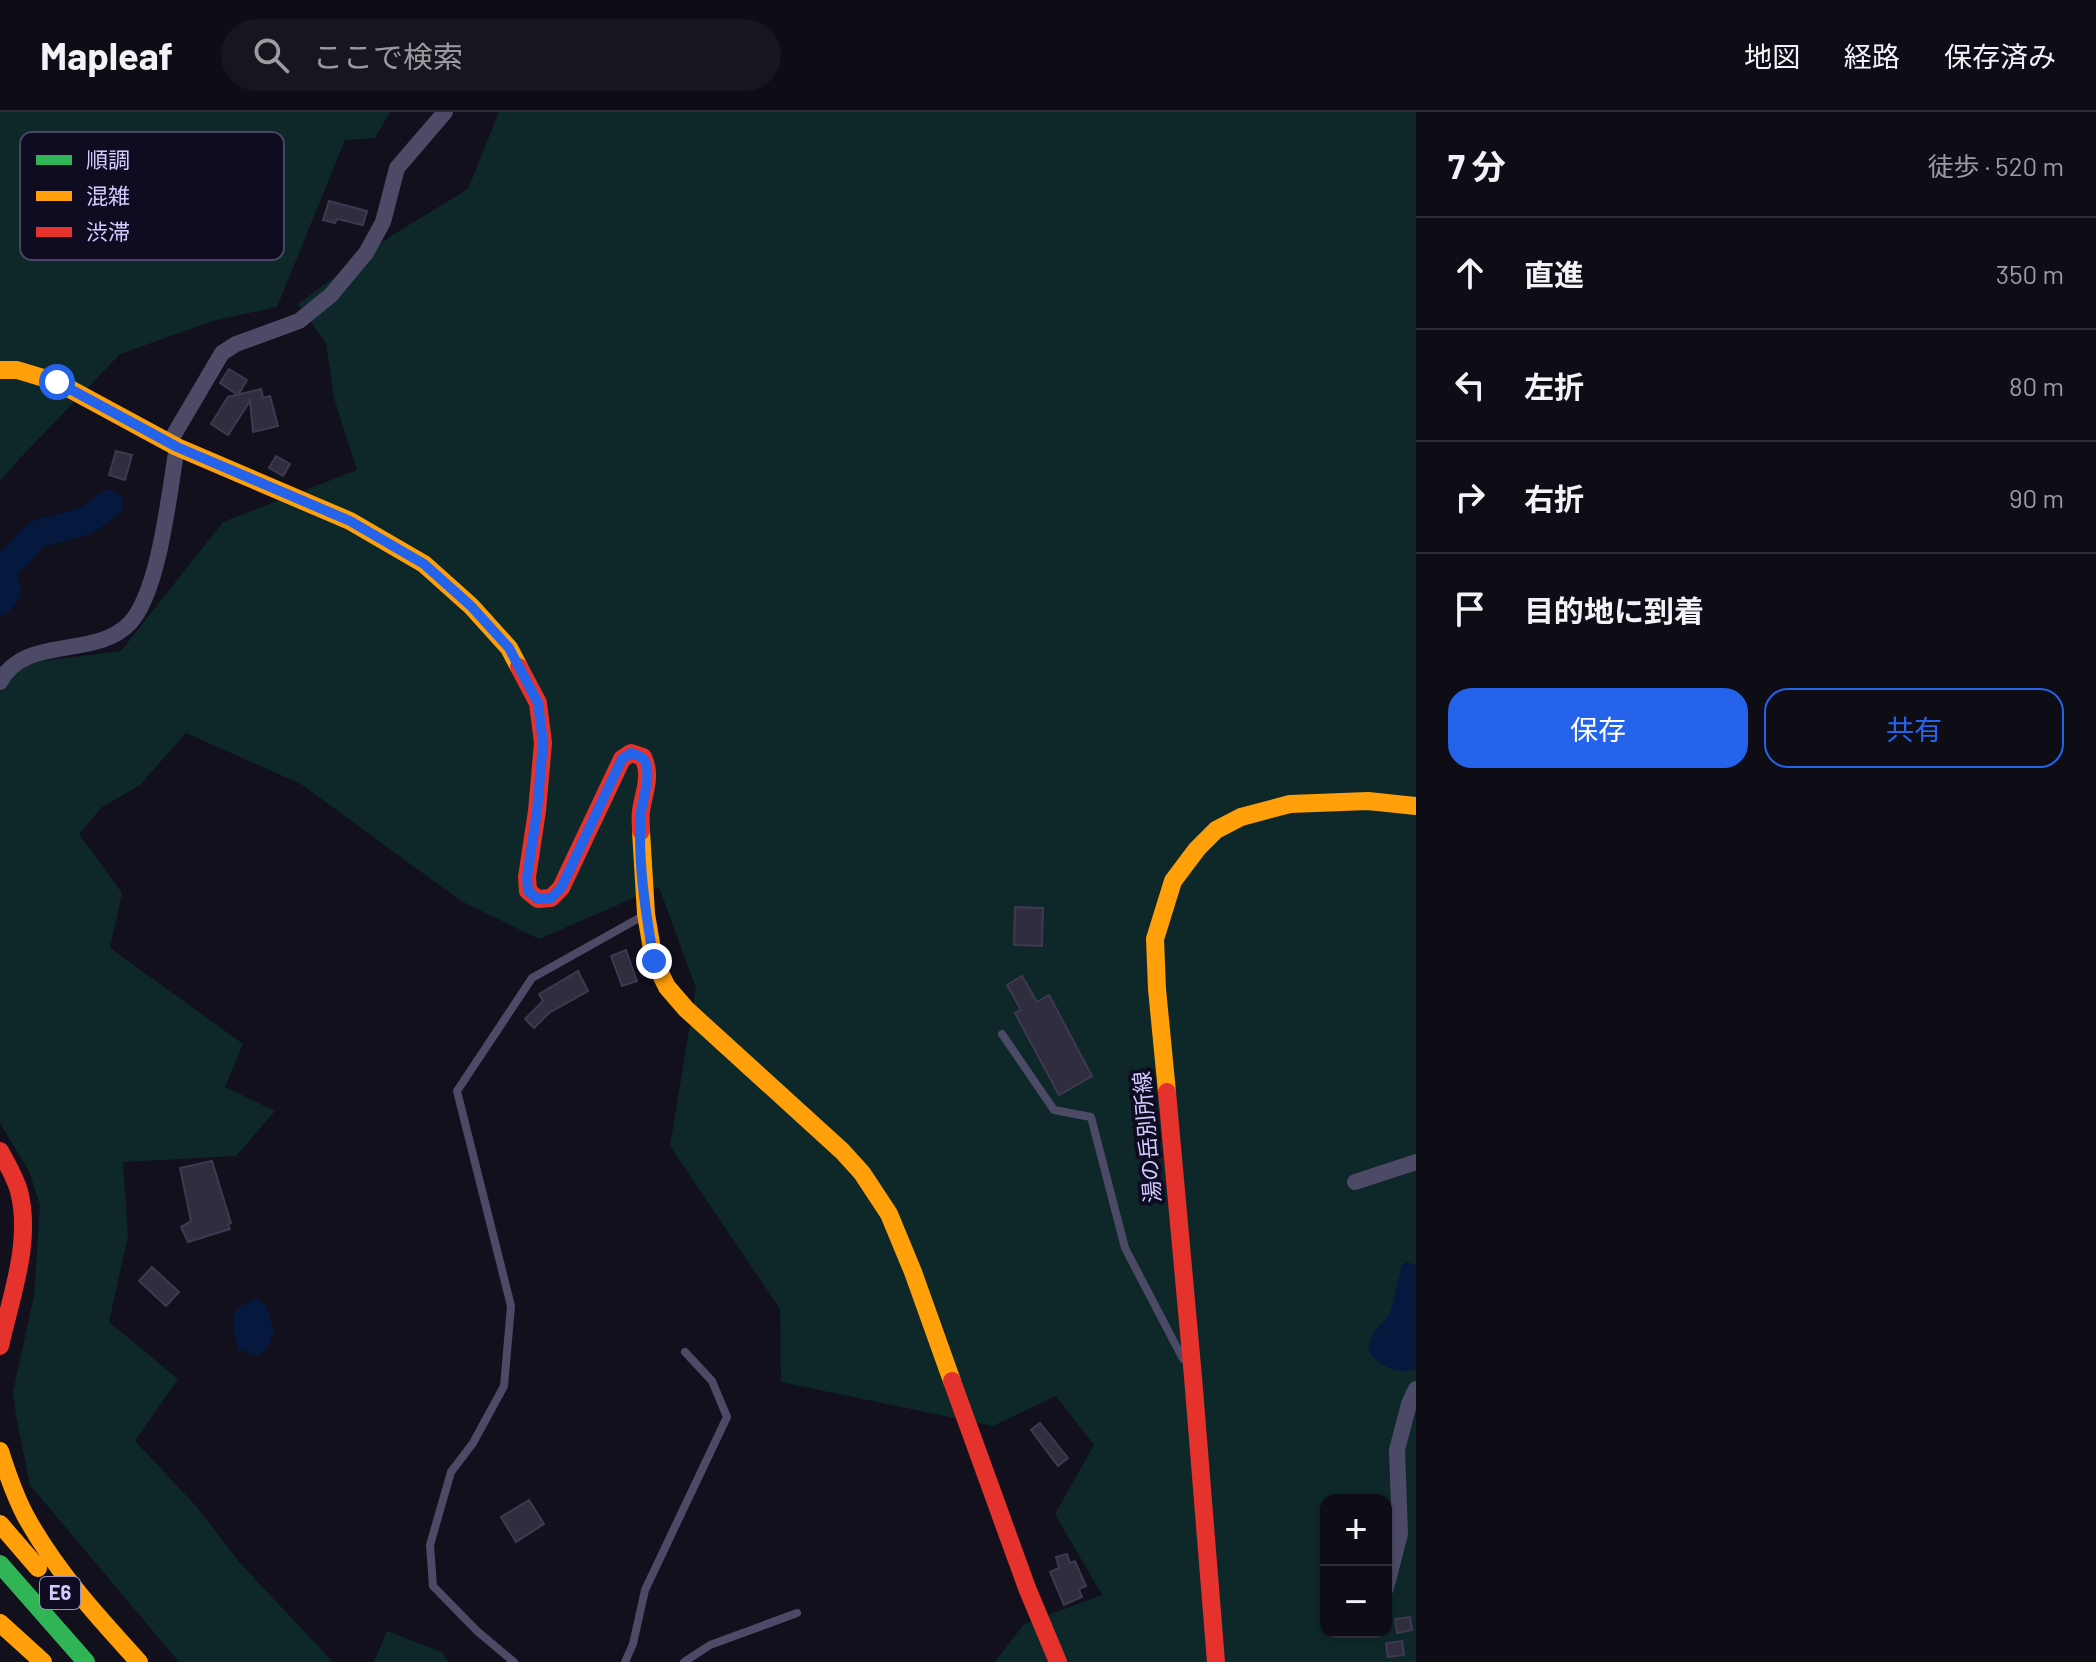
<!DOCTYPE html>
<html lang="ja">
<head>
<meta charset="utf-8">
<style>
  :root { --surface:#0e0c15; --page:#17151e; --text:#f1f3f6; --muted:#9b9ba0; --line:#2e2c34; --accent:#2563eb }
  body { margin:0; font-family:Barlow,"Noto Sans JP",sans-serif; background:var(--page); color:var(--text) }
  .controls { position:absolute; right:24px; bottom:24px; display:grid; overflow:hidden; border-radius:16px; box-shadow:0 2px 6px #0004 }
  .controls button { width:72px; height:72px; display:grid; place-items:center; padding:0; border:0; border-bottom:2px solid var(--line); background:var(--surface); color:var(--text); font:40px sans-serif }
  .stop { position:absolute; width:24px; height:24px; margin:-18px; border:6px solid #2563eb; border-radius:50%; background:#fff }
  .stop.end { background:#2563eb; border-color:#fff; box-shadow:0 2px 8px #0008 }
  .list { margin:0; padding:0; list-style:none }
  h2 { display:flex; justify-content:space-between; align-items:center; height:104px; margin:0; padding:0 32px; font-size:34px }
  h2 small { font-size:26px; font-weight:400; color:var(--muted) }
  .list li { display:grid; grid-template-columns:52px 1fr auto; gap:24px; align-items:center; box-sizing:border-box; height:112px; padding:0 32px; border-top:2px solid var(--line) }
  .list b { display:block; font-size:30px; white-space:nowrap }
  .list em { font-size:26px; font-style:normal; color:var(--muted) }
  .actions { display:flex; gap:16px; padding:24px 32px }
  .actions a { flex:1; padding:18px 0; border:2px solid var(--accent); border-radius:24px; text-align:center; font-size:28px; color:var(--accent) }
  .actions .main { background:var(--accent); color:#fff }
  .icon { flex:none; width:44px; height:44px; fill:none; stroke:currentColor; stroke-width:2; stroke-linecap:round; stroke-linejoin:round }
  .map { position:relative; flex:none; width:1416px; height:1550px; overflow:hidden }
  header { display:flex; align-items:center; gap:48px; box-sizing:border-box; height:112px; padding:0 40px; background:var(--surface); border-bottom:2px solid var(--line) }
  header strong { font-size:38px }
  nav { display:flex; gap:44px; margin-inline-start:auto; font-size:28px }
  .search { width:560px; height:72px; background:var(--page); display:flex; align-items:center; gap:20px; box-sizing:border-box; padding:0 28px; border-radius:44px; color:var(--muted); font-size:30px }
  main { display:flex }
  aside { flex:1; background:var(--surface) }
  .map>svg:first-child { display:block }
  .green { fill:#0e2829; fill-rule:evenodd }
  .water { fill:#05183e }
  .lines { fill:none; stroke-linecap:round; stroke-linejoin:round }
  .river { stroke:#05183e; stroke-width:28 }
  .building { fill:#302d3f; stroke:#3e3951; stroke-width:2 }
  .lane { stroke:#4c4a66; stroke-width:8 }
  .street { stroke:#4c4a66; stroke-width:16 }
  .fast { stroke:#30b455; stroke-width:18 }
  .slow { stroke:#ff9f0a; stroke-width:18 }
  .jam { stroke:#e5322d; stroke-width:18 }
  .route { stroke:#2563eb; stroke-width:10 }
  .labels { text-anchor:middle; stroke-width:8; stroke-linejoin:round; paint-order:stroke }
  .shield { fill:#0f0b21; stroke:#9891bc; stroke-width:2 }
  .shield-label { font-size:20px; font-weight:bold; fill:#d2cbff }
  .street-label { font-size:22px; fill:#d2cbff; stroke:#0f0b21 }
  .key { fill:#0f0b21; stroke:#4a4564; stroke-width:2 }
  .key-label { font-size:22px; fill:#d2cbff }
</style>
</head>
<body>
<header>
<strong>Mapleaf</strong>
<div class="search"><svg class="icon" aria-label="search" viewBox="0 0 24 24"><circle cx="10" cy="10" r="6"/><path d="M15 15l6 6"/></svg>ここで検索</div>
<nav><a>地図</a><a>経路</a><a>保存済み</a></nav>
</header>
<main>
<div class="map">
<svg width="1416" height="1550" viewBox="0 0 1416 1550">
  <rect width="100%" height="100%" fill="#12101c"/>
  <path class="green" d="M0 0H390L375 26 345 28 277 195 216 208 120 242 22 344 0 369Z
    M499 0H1416V1550H995L1024 1512 1102 1483 1055 1402 1094 1333 1056 1284 993 1314 781 1270 780 1197 670 1034 696 876 659 775 539 827 461 789 301 672 186 621 140 673 102 695 79 722 122 781 110 836 243 932 225 975 275 999 236 1044 123 1050 128 1124 109 1210 178 1267 135 1329 196 1394 240 1451 333 1550H179L30 1373 16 1304 13 1280 34 1184 40 1093 29 1059 0 1011V554L121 539 223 410 357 358 334 286 326 231 298 192 391 124 468 77ZM1326 1388H1386V1520H1326Z
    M387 1519 442 1540 448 1550H374Z"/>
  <path class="water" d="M1407 1150 1416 1153V1257C1400 1264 1374 1253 1368 1236L1373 1221 1390 1202 1401 1158 1402 1153Z
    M257 1186 266 1194 274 1219 267 1237 258 1244 238 1237 232 1210 238 1195Z"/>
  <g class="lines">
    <path class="river" d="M0 489 7 479 2 458 37 422 86 409 109 392"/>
  </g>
  <path class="building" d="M329 89 367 99 363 113 337 107 335 111 323 108Z
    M229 257 247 268 238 283 220 271Z
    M261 277 263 286 270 284 278 314 253 320 250 289 228 323 211 312 228 285Z
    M116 339 132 343 125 368 109 363Z
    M276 344 290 352 283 364 269 356Z
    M1015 795 1043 796 1042 834 1014 833Z
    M626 838 637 869 622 874 611 844Z
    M578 859 588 879 549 901 534 916 525 907 543 889 539 882Z
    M1022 864 1037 890 1049 883 1092 964 1059 983 1015 901 1021 898 1007 873Z
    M212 1049 231 1111 228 1112 230 1117 188 1130 181 1115 191 1109 180 1056Z
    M152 1155 179 1180 166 1194 139 1169Z
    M1040 1311 1068 1346 1058 1354 1031 1318Z
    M529 1388 544 1412 516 1430 501 1405Z
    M1067 1442 1070 1451 1075 1449 1086 1474 1079 1477 1082 1485 1064 1493 1050 1460 1059 1456 1056 1445Z
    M1410 1505 1412 1518 1397 1521 1395 1507Z
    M1402 1529 1404 1543 1388 1545 1386 1531Z"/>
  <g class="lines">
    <path class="lane" d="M1002 922 1054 998 1091 1005 1125 1136 1183 1247
      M514 1550 477 1519 433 1474 430 1433 451 1360 473 1331 504 1274 511 1194 457 979 532 866 641 805
      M625 1550 633 1532 645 1478 727 1305 712 1269 685 1240
      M684 1550 710 1533 797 1501"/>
    <path class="street" d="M169 331 222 241 236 232 299 209 331 183 366 141 383 110 397 56 445 0
      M0 570C25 522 95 548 130 511 160 478 169 380 177 335
      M1355 1070 1416 1050
      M1386 1476 1400 1422 1397 1338 1409 1292 1416 1277"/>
    <path class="fast" d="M0 1452 86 1550"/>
    <path class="slow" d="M0 258H17L57 270 177 335 350 409 424 452 471 494 509 536 519 555
      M641 719 646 802 654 849 667 875 686 897 842 1039 862 1061 889 1102 913 1160 952 1269
      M1167 980 1157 877 1155 827 1173 769 1197 737 1216 718 1241 705 1290 692 1368 689 1416 694
      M0 1339C7 1361 14 1382 25 1403 55 1458 97 1504 139 1550
      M0 1412 38 1456
      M0 1511 43 1550"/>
    <path class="jam" d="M519 555 538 591 543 631 537 699 527 765 528 779 538 787 551 786 561 776 622 647 631 641 643 645C652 664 644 679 641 699 640 705 641 713 641 719
      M1167 980 1193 1265 1216 1550
      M0 1039C7 1052 15 1065 19 1079 32 1130 11 1184 0 1234
      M952 1269 1027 1476 1058 1550"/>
  </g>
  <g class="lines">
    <path class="route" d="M57 270 177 335 350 409 424 452 471 494 509 536 538 591 543 631 537 699 527 765 528 779 538 787 551 786 561 776 622 647 631 641C641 644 646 646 647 657 649 672 643 686 641 700 637 747 646 803 654 849"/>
  </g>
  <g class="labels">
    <rect class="shield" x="40" y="1465" width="40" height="32" rx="6"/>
    <g class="shield-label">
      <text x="60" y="1488">E6</text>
    </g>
    <g class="street-label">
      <text transform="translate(1147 1025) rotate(-95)" y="8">湯の岳別所線</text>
    </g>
  </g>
  <rect x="20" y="20" width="264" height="128" rx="12" class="key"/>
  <rect x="36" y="43" width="36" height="10" fill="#30b455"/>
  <rect x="36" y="79" width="36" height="10" fill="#ff9f0a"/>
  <rect x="36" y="115" width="36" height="10" fill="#e5322d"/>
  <g class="key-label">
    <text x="86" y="56">順調</text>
    <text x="86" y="92">混雑</text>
    <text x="86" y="128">渋滞</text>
  </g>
</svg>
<div class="controls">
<button>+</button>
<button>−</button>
</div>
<div class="stop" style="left:57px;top:270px"></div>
<div class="stop end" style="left:654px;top:849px"></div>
</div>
<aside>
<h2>7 分<small>徒歩 · 520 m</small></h2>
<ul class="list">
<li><svg class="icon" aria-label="ahead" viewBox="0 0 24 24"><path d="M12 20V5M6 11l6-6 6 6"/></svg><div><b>直進</b></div><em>350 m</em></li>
<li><svg class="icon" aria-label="left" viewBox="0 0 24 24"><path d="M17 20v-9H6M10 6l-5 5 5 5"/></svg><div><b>左折</b></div><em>80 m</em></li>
<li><svg class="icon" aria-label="right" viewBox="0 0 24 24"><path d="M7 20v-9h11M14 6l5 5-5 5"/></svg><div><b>右折</b></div><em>90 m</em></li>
<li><svg class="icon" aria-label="arrive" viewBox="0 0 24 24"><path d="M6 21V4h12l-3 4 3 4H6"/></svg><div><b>目的地に到着</b></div></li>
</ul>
<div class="actions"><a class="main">保存</a><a>共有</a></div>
</aside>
</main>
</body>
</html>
